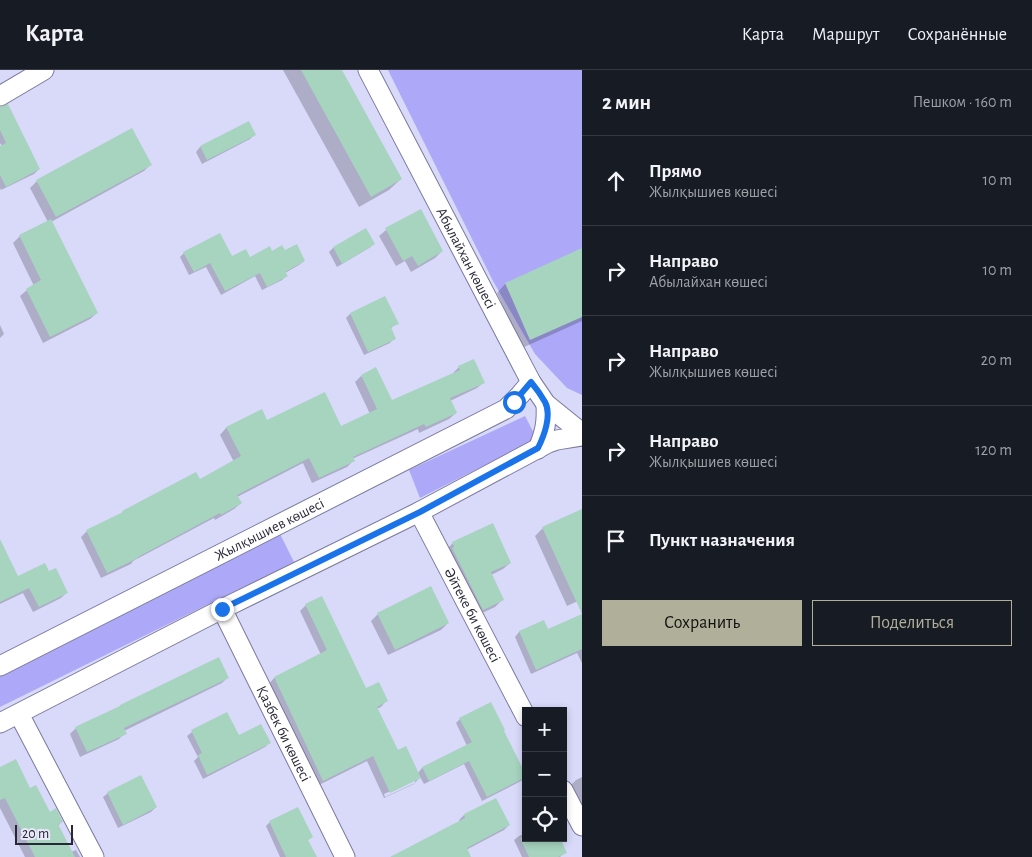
<!DOCTYPE html>
<html lang="ru">
<head>
<meta charset="utf-8">
<style>
  :root { --surface:#171b24; --page:#20242c; --text:#f1f3f6; --muted:#9ea1a6; --line:#363941; --accent:#afaf9a }
  body { margin:0; font-family:"Alegreya Sans",sans-serif; background:var(--page); color:var(--text) }
  .controls { position:absolute; right:15px; bottom:15px; display:grid; overflow:hidden; border-radius:0px; box-shadow:0 2px 8px #0003 }
  .controls button { width:45px; height:45px; display:grid; place-items:center; padding:0; border:0; border-bottom:1px solid var(--line); background:var(--surface); color:var(--text); font:25px sans-serif }
  .scale { position:absolute; left:15px; bottom:12px; width:58px; box-sizing:border-box; padding-left:5px; border:2px solid #282736; border-top:0; font-size:14px; line-height:18px; white-space:nowrap; color:#282736; -webkit-text-stroke:4px #e8e8f9; paint-order:stroke }
  .stop { position:absolute; width:15px; height:15px; margin:-11px; border:4px solid #1a73e8; border-radius:50%; background:#fff }
  .stop.end { background:#1a73e8; border-color:#fff; box-shadow:0 1px 5px #0008 }
  .list { margin:0; padding:0; list-style:none }
  h2 { display:flex; justify-content:space-between; align-items:center; height:65px; margin:0; padding:0 20px; font-size:21px }
  h2 small { font-size:16px; font-weight:400; color:var(--muted) }
  .list li { display:grid; grid-template-columns:32px 1fr auto; gap:15px; align-items:center; box-sizing:border-box; height:90px; padding:0 20px; border-top:1px solid var(--line) }
  .list b { display:block; font-size:19px; white-space:nowrap }
  .list p { margin:0; font-size:16px; white-space:nowrap; color:var(--muted) }
  .list em { font-size:16px; font-style:normal; color:var(--muted) }
  .actions { display:flex; gap:10px; padding:15px 20px }
  .actions a { flex:1; padding:11px 0; border:1px solid var(--accent); border-radius:0px; text-align:center; font-size:18px; color:var(--accent) }
  .actions .main { background:var(--accent); color:#111 }
  .icon { flex:none; width:28px; height:28px; fill:none; stroke:currentColor; stroke-width:2; stroke-linecap:round; stroke-linejoin:round }
  .map { position:relative; flex:none; width:582px; height:787px; overflow:hidden }
  header { display:flex; align-items:center; gap:30px; box-sizing:border-box; height:70px; padding:0 25px; background:var(--surface); border-bottom:1px solid var(--line) }
  header strong { font-size:24px }
  nav { display:flex; gap:28px; margin-inline-start:auto; font-size:18px }
  main { display:flex }
  aside { flex:1; background:var(--surface) }
  .map>svg:first-child { display:block }
  .green { fill:#ada9f8 }
  .shadow { fill:#0003; fill-rule:evenodd }
  .building { fill:#a6d4bf }
  .lines { fill:none; stroke-linecap:round; stroke-linejoin:round }
  .minor-casing { stroke:#7a799e; stroke-width:21 }
  .minor { stroke:#fff; stroke-width:19 }
  .route { stroke:#1a73e8; stroke-width:6 }
  .labels { text-anchor:middle; stroke-width:4; stroke-linejoin:round; paint-order:stroke }
  .street-label { font-size:15px; fill:#282736; stroke:#e8e8f9 }
</style>
</head>
<body>
<header>
<strong>Карта</strong>
<nav><a>Карта</a><a>Маршрут</a><a>Сохранённые</a></nav>
</header>
<main>
<div class="map">
<svg width="582" height="787" viewBox="0 0 582 787">
  <rect width="100%" height="100%" fill="#d9d9fa"/>
  <path class="green" d="M388 0H582V325L567 318 535 284 493 211Z
    M525 346 537 369 420 428 409 400Z
    M280 464 294 492 0 637V603Z"/>
  <path class="shadow" d="M283 0H341L401 109 389 120 359 137Z
    M0 43 39 99 34 104 1 120 0 118V77L2 76 0 73Z
    M248 52 255 64 250 69 202 94 196 82 200 77Z
    M151 94 144 101 51 152 97 243 90 249 43 273 20 226 27 220 34 216 13 173 20 166 48 152 30 118 37 111Z
    M365 159 374 174 369 178 337 197 329 182 333 178Z
    M386 160 442 181 435 188 411 202 405 191 396 196 379 166Z
    M582 179V251L522 278 497 223 505 214Z
    M271 182H284L304 191 299 195 285 203 286 206 282 210 262 220 255 206 221 225 206 197 189 205 180 187 184 183 250 188Z
    M385 227 397 253 390 259 394 268 390 273 364 285 346 248 350 244Z
    M0 255 4 264 0 268Z
    M459 297 484 312 477 318 450 331 456 343 449 349 419 363 418 359 352 389 353 391 347 397 312 413 303 393 237 427 241 433 234 439 215 450 214 448 133 491 131 494 101 508 81 467 87 461 120 445 123 442 196 403 200 411 234 392 220 365 226 358 261 340 267 352 341 358 370 344 355 312 361 306 391 332 454 304 453 303Z
    M582 440V529L567 536 535 466 543 458Z
    M453 473 510 493 503 499 491 505 502 530 495 537 476 546 446 480Z
    M0 482 18 508 49 503 67 522 61 528 33 542 23 523 0 534Z
    M306 535 365 620 386 631 381 637 376 639 397 681 418 703 422 698 467 676 456 653 460 649 525 707 521 711 482 731 464 694 424 714 420 707 414 714 384 728 367 691 317 716 269 614 274 608 321 585 300 541ZM415 710V713L385 727 384 724Z
    M378 544 448 553 441 560 388 585 371 551Z
    M582 545V593L577 583 531 604 515 567 519 562 543 551 547 561Z
    M228 607 222 613 124 661 125 663 119 669 80 687 70 664 76 658Z
    M192 662 239 667 269 673 265 677 203 709 194 691 198 687 187 666Z
    M0 698 30 719 49 743 61 752 58 756 71 782 76 780 80 787H25L0 738Z
    M582 707V738L570 716 576 710Z
    M108 723 156 737 151 742 118 758 103 727Z
    M464 745 509 755 504 760 466 780 469 787H393L460 752 459 750Z
    M270 752 311 767 307 771 315 787H280L266 756Z
    M526 763V768L565 782 560 787H522L514 770 519 766Z"/>
  <path class="building" d="M301 0H342L402 109 371 127Z
    M8 34 40 99 6 117 0 105V76L6 73 0 60V37Z
    M249 51 256 65 207 90 200 76Z
    M132 58 152 95 56 147 36 110Z
    M421 139 443 181 418 196 412 186 403 191 385 158Z
    M51 149 98 243 50 267 26 219 41 210 19 165Z
    M366 158 375 174 342 194 333 177Z
    M220 163 232 186 246 179 250 187 270 176 272 181 282 175 285 180 297 174 305 191 285 202 288 206 267 217 260 203 225 221 210 193 194 202 183 182Z
    M582 178V247L530 270 505 213Z
    M385 226 399 254 391 257 396 269 368 282 350 243Z
    M474 289 485 313 450 328 457 343 426 357 424 354 353 387 355 391 319 408 309 388 237 425 242 433 221 445 220 443 138 487V488L107 503 86 460 123 442 122 441 196 402 200 409 241 386 226 357 262 339 267 350 325 322 341 356 377 339 361 305 376 297 392 330 460 300 458 296Z
    M582 439V579L536 600 519 561 544 550 548 559 582 544 542 457Z
    M493 453 511 493 491 502 504 530 483 540 452 478 454 477 452 472Z
    M0 469 18 506 45 493 49 501 56 498 68 523 39 537 29 518 0 532Z
    M431 516 449 553 395 580 377 543Z
    M322 526 366 618 379 612 388 631 377 637 398 680 406 676 421 708 390 723 373 686 323 711 274 607 327 580 305 534Z
    M219 587 229 608 124 658 127 664 87 682 75 657 120 636V635Z
    M491 632 505 660 504 661 526 705V707L487 727 469 691 429 711 422 697 472 672 459 648Z
    M227 642 239 665 261 654 271 673 207 705 198 685 202 683 191 660Z
    M16 689 30 718 36 715 50 742 56 738 63 752 58 754 75 787H35L5 728 0 730V697Z
    M141 705 157 737 123 755 107 722Z
    M496 728 510 755 467 778 471 787H390L465 748 464 744Z
    M298 737 313 767 308 770 317 787H286L269 751Z
    M520 768H560L567 783 558 787H529Z"/>
  <g class="lines">
    <defs>
      <g id="minor">
        <path id="s1" d="M368 0 531 312 546 334 582 363"/>
        <path d="M0 26 44 0"/>
        <path d="M538 379C545 362 547 352 546 334"/>
        <path id="s2" d="M419 442 526 647"/>
        <path id="s3" d="M222 539 345 787"/>
        <path id="s4" d="M0 596 506 339 520 325 531 312"/>
        <path d="M19 644 94 787"/>
        <path d="M0 653 222 539 419 442 548 373 557 370 582 366"/>
        <path d="M563 720 582 756"/>
      </g>
    </defs>
    <use href="#minor" class="minor-casing"/>
    <use href="#minor" class="minor"/>
  </g>
  <g class="lines">
    <path class="route" d="M222 539 420 442 538 378C544 366 552 345 545 332 541 325 536 318 531 312L514 332"/>
  </g>
  <g class="labels">
    <g class="street-label">
      <text dy="5" stroke="none"><textPath href="#s1" startOffset="212">Абылайхан көшесі</textPath></text>
      <text dy="5" stroke="none"><textPath href="#s4" startOffset="302">Жылқышиев көшесі</textPath></text>
      <text dy="5" stroke="none"><textPath href="#s2" startOffset="116">Әйтеке би көшесі</textPath></text>
      <text dy="5" stroke="none"><textPath href="#s3" startOffset="139">Қазбек би көшесі</textPath></text>
    </g>
  </g>
</svg>
<div class="controls">
<button>+</button>
<button>−</button>
<button><svg class="icon" aria-label="locate" viewBox="0 0 24 24"><circle cx="12" cy="12" r="6"/><path d="M12 2v4M12 18v4M2 12h4M18 12h4"/></svg></button>
</div>
<div class="scale">20 m</div>
<div class="stop" style="left:514px;top:332px"></div>
<div class="stop end" style="left:222px;top:539px"></div>
</div>
<aside>
<h2>2 мин<small>Пешком · 160 m</small></h2>
<ul class="list">
<li><svg class="icon" aria-label="ahead" viewBox="0 0 24 24"><path d="M12 20V5M6 11l6-6 6 6"/></svg><div><b>Прямо</b><p>Жылқышиев көшесі</p></div><em>10 m</em></li>
<li><svg class="icon" aria-label="right" viewBox="0 0 24 24"><path d="M7 20v-9h11M14 6l5 5-5 5"/></svg><div><b>Направо</b><p>Абылайхан көшесі</p></div><em>10 m</em></li>
<li><svg class="icon" aria-label="right" viewBox="0 0 24 24"><path d="M7 20v-9h11M14 6l5 5-5 5"/></svg><div><b>Направо</b><p>Жылқышиев көшесі</p></div><em>20 m</em></li>
<li><svg class="icon" aria-label="right" viewBox="0 0 24 24"><path d="M7 20v-9h11M14 6l5 5-5 5"/></svg><div><b>Направо</b><p>Жылқышиев көшесі</p></div><em>120 m</em></li>
<li><svg class="icon" aria-label="arrive" viewBox="0 0 24 24"><path d="M6 21V4h12l-3 4 3 4H6"/></svg><div><b>Пункт назначения</b></div></li>
</ul>
<div class="actions"><a class="main">Сохранить</a><a>Поделиться</a></div>
</aside>
</main>
</body>
</html>
